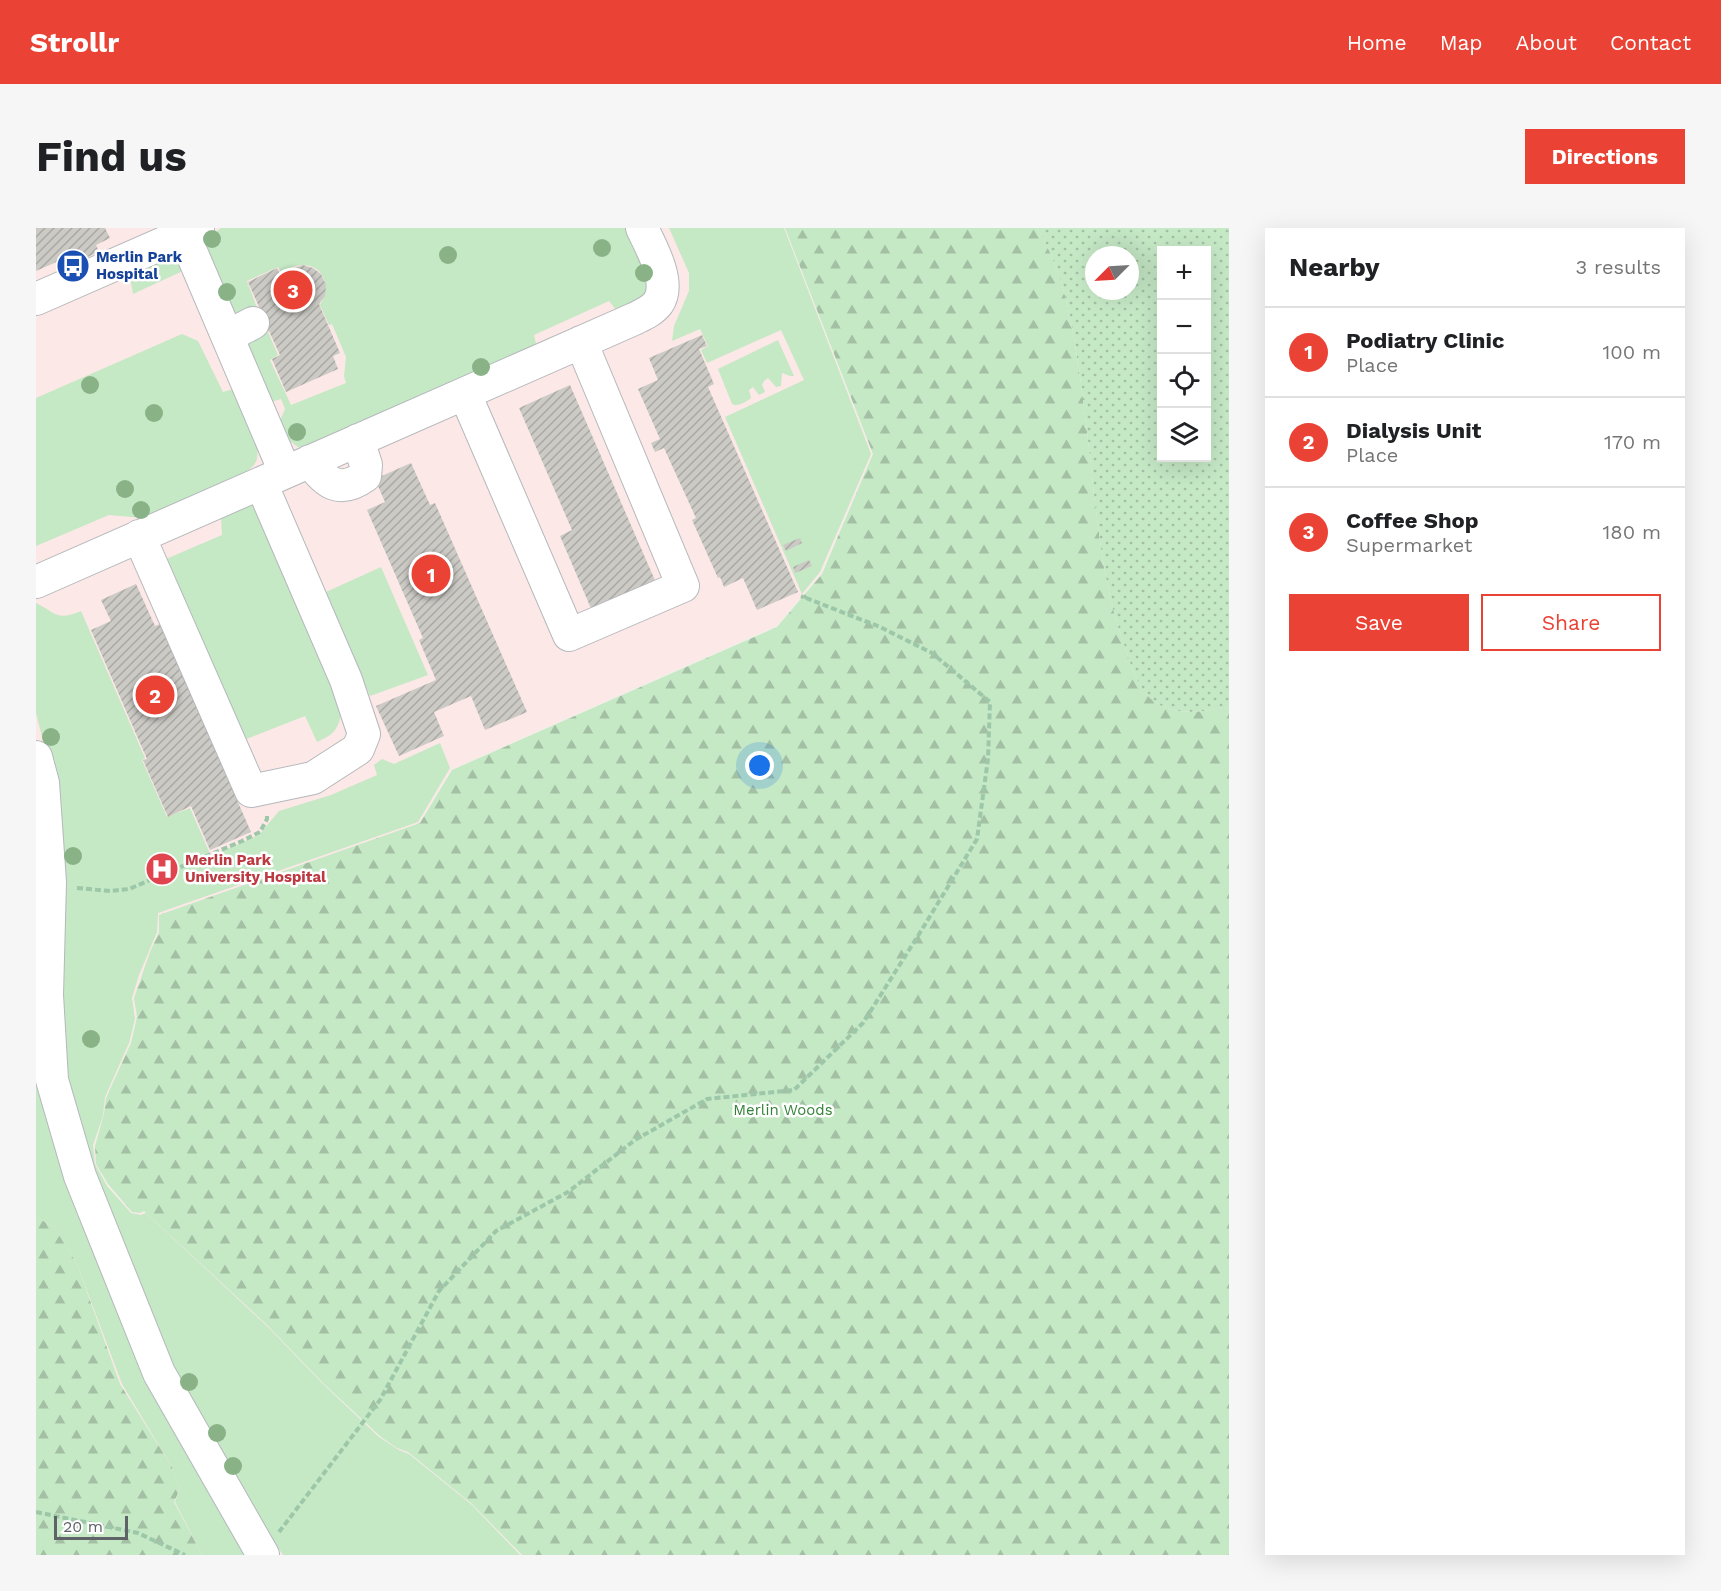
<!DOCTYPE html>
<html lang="en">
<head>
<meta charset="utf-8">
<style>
  :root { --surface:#fff; --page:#f6f6f6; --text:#202124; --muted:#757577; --line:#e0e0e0; --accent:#ea4335 }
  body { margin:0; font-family:"Work Sans",sans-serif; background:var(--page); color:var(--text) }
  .controls { position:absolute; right:18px; top:18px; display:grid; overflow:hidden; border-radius:0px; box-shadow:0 6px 24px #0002 }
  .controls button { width:54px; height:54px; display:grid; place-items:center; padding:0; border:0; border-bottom:2px solid var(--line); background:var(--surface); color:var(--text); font:30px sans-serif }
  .compass { position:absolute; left:1049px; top:18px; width:54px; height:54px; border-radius:50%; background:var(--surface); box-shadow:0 6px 24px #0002; rotate:246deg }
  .scale { position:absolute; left:18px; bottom:15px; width:74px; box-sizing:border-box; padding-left:6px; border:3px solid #5f6368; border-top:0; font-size:16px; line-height:21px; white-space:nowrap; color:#5f6368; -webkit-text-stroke:4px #fff; paint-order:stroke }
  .you { position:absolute; left:724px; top:538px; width:21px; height:21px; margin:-15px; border:4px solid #fff; border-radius:50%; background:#1a73e8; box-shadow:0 0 0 9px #1a73e833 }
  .badge { display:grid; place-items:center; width:39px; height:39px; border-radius:50%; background:var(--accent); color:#fff; font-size:20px; font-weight:700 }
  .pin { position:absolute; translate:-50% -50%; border:3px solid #fff; box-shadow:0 2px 6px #0006 }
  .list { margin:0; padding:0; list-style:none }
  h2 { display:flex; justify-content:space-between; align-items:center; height:78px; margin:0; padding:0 24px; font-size:26px }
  h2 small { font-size:20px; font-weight:400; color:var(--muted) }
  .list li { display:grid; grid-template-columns:39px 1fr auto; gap:18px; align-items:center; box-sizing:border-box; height:90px; padding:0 24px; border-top:2px solid var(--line) }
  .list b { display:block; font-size:22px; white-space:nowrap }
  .list p { margin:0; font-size:20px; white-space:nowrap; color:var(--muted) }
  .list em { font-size:20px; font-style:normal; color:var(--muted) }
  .actions { display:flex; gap:12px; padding:18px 24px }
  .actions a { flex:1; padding:14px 0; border:2px solid var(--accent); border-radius:0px; text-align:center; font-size:21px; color:var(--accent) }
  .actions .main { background:var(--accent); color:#fff }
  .icon { flex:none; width:33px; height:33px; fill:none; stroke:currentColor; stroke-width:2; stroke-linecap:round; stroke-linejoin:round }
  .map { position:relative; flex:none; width:1193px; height:1327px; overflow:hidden; border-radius:0px }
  header { display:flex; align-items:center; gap:36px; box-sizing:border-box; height:84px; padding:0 30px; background:var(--accent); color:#fff }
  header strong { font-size:28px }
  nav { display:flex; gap:33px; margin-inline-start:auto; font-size:21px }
  .intro { display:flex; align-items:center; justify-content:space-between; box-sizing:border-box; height:144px; padding:0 36px }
  h1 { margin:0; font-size:42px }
  .button { padding:15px 27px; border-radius:0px; background:var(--accent); color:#fff; font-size:21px; font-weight:700 }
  main { display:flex; gap:36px; padding:0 36px }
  aside { flex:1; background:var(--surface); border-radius:0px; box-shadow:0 6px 24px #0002 }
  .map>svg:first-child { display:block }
  .medical { fill:#fce8e6 }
  .green { fill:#c5e8c5 }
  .forest { fill:url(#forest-firs) }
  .park { fill:url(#park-dots); fill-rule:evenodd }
  .building { fill:url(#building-hatch) }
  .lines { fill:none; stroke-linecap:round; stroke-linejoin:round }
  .minor-casing { stroke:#b5b8bc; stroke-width:34 }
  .path { stroke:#9cc7a9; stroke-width:4; stroke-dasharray:6 3; stroke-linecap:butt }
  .minor { stroke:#fff; stroke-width:32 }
  .tree { fill:#89b387 }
  .labels { text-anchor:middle; stroke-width:5; stroke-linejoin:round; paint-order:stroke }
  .transit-label { font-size:15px; font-weight:bold; fill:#164399; stroke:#fff; text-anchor:start }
  .health-label { font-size:15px; font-weight:bold; fill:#be3a42; stroke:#fff; text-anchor:start }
  .park-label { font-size:15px; fill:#348238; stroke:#fff }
</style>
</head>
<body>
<header>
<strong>Strollr</strong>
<nav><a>Home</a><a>Map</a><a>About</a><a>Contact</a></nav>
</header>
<div class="intro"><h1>Find us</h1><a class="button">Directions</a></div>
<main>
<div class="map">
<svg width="1193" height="1327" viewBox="0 0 1193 1327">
  <defs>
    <pattern id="forest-firs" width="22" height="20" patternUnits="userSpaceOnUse" patternTransform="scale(1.5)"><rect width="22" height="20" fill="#c5e8c5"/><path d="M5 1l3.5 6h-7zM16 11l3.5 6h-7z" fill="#a3c0a4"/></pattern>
    <pattern id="park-dots" width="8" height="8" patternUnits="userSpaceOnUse" patternTransform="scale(1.5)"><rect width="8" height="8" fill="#c5e8c5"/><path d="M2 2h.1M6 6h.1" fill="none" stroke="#a3c0a4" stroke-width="1.8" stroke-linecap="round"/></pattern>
    <pattern id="building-hatch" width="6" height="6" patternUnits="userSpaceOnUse" patternTransform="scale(1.5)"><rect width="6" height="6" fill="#cccac5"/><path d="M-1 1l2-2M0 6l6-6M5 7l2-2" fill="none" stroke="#a9a8a4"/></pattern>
  </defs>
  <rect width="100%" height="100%" fill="#f1efe8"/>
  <path class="medical" d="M0 0H748L836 226 785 345 740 398 416 541 383 595 123 687 122 704 97 770 100 789 94 815 70 869 68 886 58 918 60 935 71 957 95 984 104 986 109 984 232 1098 285 1155 345 1210 372 1225 435 1276 485 1327H166L139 1274 144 1262 136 1239 84 1155 41 1036 19 1000 0 989Z"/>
  <path class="green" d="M185 0H597L616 61 585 88 573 73 498 107 502 125 268 222C255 216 249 209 242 197L249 181 245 171 232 175 211 122 215 112 232 104 242 127 234 132 255 177 310 155 308 148 310 129 296 96 293 97 284 77C294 61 290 38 268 37 260 36 251 42 245 44L242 39 211 53 221 80 217 85 200 89 169 21 173 9Z
    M633 0H748L835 226 784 344 766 366 689 189 768 152 745 102 671 135 665 122 672 118 664 101 636 113 638 98 653 63V45Z
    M127 29 142 33 151 41 97 66 93 42Z
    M146 106 162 113 187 164 197 161C205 178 225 211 221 230 220 237 214 241 208 245L107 290 73 287 0 318V170Z
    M742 112 758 148H754L746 145 745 158 740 159 732 150 728 153 726 157 729 164 723 167 717 159 713 162 715 170C710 174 702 179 696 176L682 141Z
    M212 273 224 276 306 483C302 501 299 506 281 514L269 488 205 513 130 331 186 307 185 289Z
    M345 339 392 447 334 468 290 364Z
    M0 375C22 386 20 393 45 383L109 530 106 532 131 589 154 580 175 628 223 607 243 583 295 567 341 547 338 537 346 531 358 536 404 515 414 540 382 594 122 685 121 704 103 747 96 770 99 791 93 815 69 869 67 888 57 917 59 936 71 958 95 985 105 987 110 985 234 1101 286 1155 343 1209 363 1222 373 1226 436 1277 484 1327H247L209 1274 151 1168 94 1044 56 954 30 861 16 548 0 485Z
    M0 792 4 844 218 1327H166L139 1274 144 1261 136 1239 86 1156 41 1036 18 999 0 989Z"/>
  <path class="forest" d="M749 0H1001C1029 45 1036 96 1044 148 1049 187 1054 226 1058 266 1064 315 1070 366 1087 413 1093 430 1099 454 1111 467 1133 490 1165 484 1193 479V1327H486L436 1276 372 1224 361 1220 345 1209 287 1155 232 1098 108 983 104 985 96 984 72 956 60 936 59 918 68 886 70 870 95 815 101 789 98 770 114 724 123 704V687L384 595 416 542 741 399 786 346 837 226Z
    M0 989 18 999 41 1036 84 1156 136 1239 144 1261 138 1274 166 1327H0Z"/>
  <path class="park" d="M1001 0H1193V479C1165 484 1133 490 1111 467 1099 454 1093 430 1087 413 1070 366 1064 315 1058 266 1054 226 1049 187 1044 148 1036 96 1029 45 1001 0ZM1126 22H1170V230H1126ZM1058 27H1094V63H1058Z"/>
  <path class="building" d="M0 0H69L74 10 60 17 63 24 38 35 34 28 0 43Z
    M267 37 277 40 285 46 290 57 289 68 283 76 304 125 297 128 302 141 250 164 236 131 244 127 233 103 229 105 219 83 224 81 212 54 241 40 244 46Z
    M666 107 671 118 663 121 678 156 672 159 762 364 721 382 707 350 688 359 684 349 682 350 656 292 660 290 628 220 619 224 615 215 624 211 602 161 622 152 613 130Z
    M534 157 621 357 557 385 524 308 536 302 483 180Z
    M375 235 394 277 399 275 491 484 449 502 435 468 398 484 408 508 363 528 340 478 400 452 383 412 387 410 331 282 349 274 339 251Z
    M764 310 766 315 750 323 747 317Z
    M773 332 776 338 759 345 757 339Z
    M100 356 119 398 124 396 215 604 174 622 155 578 132 589 107 532 111 531 55 402 75 393 65 372Z"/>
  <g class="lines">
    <defs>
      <path id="minor" d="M145 0 249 244
        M0 71 162 0
        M192 108 217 95
        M429 166 533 407 647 358 545 114
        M274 233C290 256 304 266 329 248L330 237 322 212
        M103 308 215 563 277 550 322 521 328 506 310 452 225 255
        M0 354 598 91C606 87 616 83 622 75 636 55 615 19 606 0
        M0 529 7 555 14 654 11 767 16 852 44 948 123 1145 227 1327"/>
    </defs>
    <use href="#minor" class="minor-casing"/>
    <path class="path" d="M41 660 74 663 93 661 206 613 224 604 231 591V586
      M0 1284 102 1305 149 1327
      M243 1304 344 1172 403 1063 460 1003 532 964 599 912 671 871 758 862 827 795 885 703 941 611 952 531 954 474 896 425 844 399 765 368"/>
    <use href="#minor" class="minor"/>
  </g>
  <g class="tree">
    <circle cx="176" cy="11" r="9"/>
    <circle cx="566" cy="20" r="9"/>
    <circle cx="412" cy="27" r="9"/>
    <circle cx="608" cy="45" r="9"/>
    <circle cx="191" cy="64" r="9"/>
    <circle cx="445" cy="139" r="9"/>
    <circle cx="54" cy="157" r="9"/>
    <circle cx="118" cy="185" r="9"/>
    <circle cx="261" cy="204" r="9"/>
    <circle cx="89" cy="261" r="9"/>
    <circle cx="105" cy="282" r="9"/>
    <circle cx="15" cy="509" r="9"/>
    <circle cx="37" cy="628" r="9"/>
    <circle cx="55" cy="811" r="9"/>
    <circle cx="153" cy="1154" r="9"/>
    <circle cx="181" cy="1205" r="9"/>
    <circle cx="197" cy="1238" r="9"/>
  </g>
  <defs>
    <symbol id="bus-disc" viewBox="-11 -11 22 22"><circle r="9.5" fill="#1a4fb4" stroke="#fff"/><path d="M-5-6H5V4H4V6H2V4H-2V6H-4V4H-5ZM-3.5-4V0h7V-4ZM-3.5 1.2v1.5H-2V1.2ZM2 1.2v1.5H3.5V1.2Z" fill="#fff"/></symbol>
    <symbol id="hospital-disc" viewBox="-11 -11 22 22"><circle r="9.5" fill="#e0444e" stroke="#fff"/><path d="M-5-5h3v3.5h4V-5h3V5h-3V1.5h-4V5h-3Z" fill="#fff"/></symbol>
  </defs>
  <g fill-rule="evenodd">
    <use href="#bus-disc" x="18" y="19" width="38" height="38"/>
    <use href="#hospital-disc" x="107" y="622" width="38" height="38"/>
  </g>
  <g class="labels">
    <g class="transit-label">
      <text x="60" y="34">Merlin Park<tspan x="60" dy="17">Hospital</tspan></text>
    </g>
    <g class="health-label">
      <text x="149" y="637">Merlin Park<tspan x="149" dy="17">University Hospital</tspan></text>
    </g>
    <g class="park-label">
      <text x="747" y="887">Merlin Woods</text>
    </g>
  </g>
</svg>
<div class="controls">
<button>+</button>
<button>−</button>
<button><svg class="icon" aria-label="locate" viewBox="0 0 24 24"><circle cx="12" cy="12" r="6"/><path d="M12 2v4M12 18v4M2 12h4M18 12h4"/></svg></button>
<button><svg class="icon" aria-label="layers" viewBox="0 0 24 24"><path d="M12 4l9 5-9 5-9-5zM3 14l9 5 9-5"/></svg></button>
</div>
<svg class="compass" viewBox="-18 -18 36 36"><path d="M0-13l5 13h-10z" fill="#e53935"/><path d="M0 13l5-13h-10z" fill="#757577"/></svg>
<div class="scale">20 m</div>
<div class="you"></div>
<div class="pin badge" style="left:395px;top:346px">1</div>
<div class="pin badge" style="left:119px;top:467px">2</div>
<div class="pin badge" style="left:257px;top:62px">3</div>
</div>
<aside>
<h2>Nearby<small>3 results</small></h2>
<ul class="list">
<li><span class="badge">1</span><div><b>Podiatry Clinic</b><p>Place</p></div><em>100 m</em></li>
<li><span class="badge">2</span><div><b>Dialysis Unit</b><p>Place</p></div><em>170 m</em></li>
<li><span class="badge">3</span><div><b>Coffee Shop</b><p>Supermarket</p></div><em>180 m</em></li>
</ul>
<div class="actions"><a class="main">Save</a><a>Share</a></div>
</aside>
</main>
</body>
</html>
